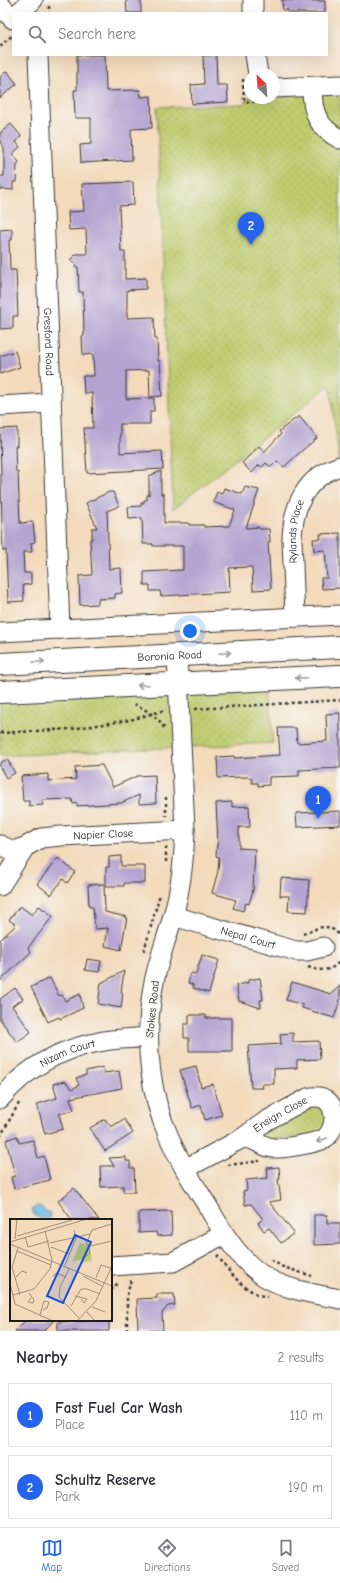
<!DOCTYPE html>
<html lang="en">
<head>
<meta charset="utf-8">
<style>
  :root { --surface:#fff; --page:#f2f2f3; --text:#2b2b33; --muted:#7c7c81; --line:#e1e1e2; --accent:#2563eb }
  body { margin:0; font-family:"Comic Neue",sans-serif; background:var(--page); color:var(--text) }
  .compass { position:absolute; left:244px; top:68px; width:36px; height:36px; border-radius:50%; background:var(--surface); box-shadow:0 4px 16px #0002; rotate:335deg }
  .you { position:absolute; left:190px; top:631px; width:14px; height:14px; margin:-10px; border:3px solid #fff; border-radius:50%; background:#1a73e8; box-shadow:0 0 0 6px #1a73e833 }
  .badge { display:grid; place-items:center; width:26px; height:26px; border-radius:50%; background:var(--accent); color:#fff; font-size:13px; font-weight:700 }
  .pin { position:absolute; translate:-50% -33px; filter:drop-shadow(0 1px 2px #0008) }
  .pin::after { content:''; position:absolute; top:21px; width:14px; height:12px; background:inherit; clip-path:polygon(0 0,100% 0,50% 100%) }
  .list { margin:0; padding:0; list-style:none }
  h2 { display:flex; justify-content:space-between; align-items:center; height:52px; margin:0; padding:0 16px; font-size:17px }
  h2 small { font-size:13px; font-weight:400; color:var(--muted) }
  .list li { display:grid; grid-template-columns:26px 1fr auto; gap:12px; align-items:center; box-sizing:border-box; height:64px; margin:0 8px 8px; padding:0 8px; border:1px solid var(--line); border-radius:0px }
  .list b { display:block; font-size:15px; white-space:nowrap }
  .list p { margin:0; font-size:13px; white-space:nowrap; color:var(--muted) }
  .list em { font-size:13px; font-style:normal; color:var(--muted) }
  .icon { flex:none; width:22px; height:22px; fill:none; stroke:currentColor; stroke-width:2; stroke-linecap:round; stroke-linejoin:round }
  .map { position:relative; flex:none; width:340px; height:1331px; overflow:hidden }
  .search { position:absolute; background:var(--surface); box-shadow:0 4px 16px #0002; left:12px; right:12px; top:12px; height:44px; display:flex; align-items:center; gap:10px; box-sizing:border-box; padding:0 14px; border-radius:0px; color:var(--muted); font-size:15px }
  .sheet { height:196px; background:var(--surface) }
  nav { display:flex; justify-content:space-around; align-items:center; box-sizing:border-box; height:56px; border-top:1px solid var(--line); background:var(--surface); font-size:11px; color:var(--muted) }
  nav a { display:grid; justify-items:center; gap:2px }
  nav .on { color:var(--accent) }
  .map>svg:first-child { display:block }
  .green { fill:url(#green-dots); stroke:#6d7445 }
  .water { fill:url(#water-waves); stroke:#446c82 }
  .building { fill:#b5a4d1 }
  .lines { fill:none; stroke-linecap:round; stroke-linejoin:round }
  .minor-casing { stroke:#3c3834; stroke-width:21 }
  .major-casing { stroke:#3c3834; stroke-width:24 }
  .path { stroke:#3c3834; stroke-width:2.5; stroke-dasharray:3 3; stroke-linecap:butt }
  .minor { stroke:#fff; stroke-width:19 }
  .major { stroke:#fff; stroke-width:22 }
  .oneway { stroke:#999 }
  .labels { text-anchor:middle; stroke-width:3.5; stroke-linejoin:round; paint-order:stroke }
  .street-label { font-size:11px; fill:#1c1c1c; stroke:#f6f6f2 }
  .inset-road { fill:none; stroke:#9d8e7b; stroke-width:1 }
  .view { fill:#1d4ed8; fill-opacity:0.15; stroke:#1d4ed8; stroke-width:2 }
  .inset-edge { fill:none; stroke:#1c1c1c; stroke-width:2 }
</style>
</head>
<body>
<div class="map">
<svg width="340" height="1331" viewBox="0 0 340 1331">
  <defs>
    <pattern id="green-dots" width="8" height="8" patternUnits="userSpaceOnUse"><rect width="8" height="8" fill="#becc6e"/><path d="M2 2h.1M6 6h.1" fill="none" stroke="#a3af5f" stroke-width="1.8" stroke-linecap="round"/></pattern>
    <pattern id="water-waves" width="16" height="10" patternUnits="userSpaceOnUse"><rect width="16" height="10" fill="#6bbde7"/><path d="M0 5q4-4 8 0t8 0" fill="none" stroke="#5ca2c6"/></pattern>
  </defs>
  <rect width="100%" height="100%" fill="#f6f6f2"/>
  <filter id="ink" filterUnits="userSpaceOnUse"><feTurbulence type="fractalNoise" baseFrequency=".025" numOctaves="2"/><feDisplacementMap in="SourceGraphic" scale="8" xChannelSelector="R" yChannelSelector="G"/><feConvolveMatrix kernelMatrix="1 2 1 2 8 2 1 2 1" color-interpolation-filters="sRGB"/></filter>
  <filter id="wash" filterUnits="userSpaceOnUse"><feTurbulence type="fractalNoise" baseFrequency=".012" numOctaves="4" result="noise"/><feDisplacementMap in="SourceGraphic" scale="16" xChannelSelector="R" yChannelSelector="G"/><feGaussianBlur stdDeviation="0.9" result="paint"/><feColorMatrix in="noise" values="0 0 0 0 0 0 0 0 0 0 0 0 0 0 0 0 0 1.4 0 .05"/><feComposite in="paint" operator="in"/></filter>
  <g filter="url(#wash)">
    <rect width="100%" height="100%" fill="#f3dabb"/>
    <path class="green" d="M340 85V466L330 385 173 509 157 107 244 104 250 96V98H274V88Z
      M269 679 273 743 0 756V692Z
      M321 1097 333 1134 257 1141 266 1121Z"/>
    <path class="water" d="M36 1206C41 1205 44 1211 50 1213V1218C45 1221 39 1218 34 1215L32 1210Z"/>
    <g id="blocks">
      <path class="building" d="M126 0H141V13H127Z
        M282 0 325 1V13H288V10H283Z
        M77 55H105L106 91 140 90 141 97 151 96 152 128 131 129 132 160 81 163 80 145 91 144V118H75L74 90H77Z
        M203 55H216L217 85H227L228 102 192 104 191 85 204 84Z
        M7 71 17 84 0 98V77Z
        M11 124 21 136 16 142 20 147 12 154 19 162 17 165 16 182H13V190L0 189V176H4V147L0 142V133Z
        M133 182 134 205 119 206 121 252H125V279L146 278V289L127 290V318L154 317 155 339H157L158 361H160L162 396 150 397 149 370 126 371V399L154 398V411H150V424H120V453L162 451 163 469 87 473 84 428H93L92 393H84L83 376H94L93 354 83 355 82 336H84L83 292H79L78 267H75L76 264 70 260 76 254H87L86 229 69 230 68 212 84 211 82 184Z
        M12 229V240H9L10 270H16L18 316H13V328L0 329V230Z
        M15 351 20 367 0 374V356Z
        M299 416 317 438 298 454 284 467 277 461 271 467 266 463 262 467 259 465 252 473 242 463 259 446 264 452 281 434 279 431Z
        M17 428V446H15L16 472H18L20 523 33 522 35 542 31 543 32 552H23L24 573H31V584L23 585 24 601 8 602 6 550 3 551 2 529 0 429Z
        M161 471V494H164V523H189V525H204V527L229 526 235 510 213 502 217 492 222 494 224 488 242 494 245 487 259 490 246 528 258 527 260 529H269L270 542H268L271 589 253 590 252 567 229 568 230 592 161 596 160 591H150V585H144V572L183 570V546H153V544H143L142 518 129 519 128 507 141 506V503H144V500H147V495H149V476Z
        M109 492H113L119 506 107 511 109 569 121 568 122 593 115 594V598L98 599V604L80 605 79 576 92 575 90 539H92V528H97L86 503Z
        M340 533V588L322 589 321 578H327L325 550 314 551 313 539H321L320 534Z
        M340 713V768L299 770V776L269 777V785L258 786V783H252V778L247 777 218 778 217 757 234 756V758L280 755 278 728H296L297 743 327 741 326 714Z
        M7 759 15 773 6 778 0 767V763Z
        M102 765 113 787 137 776 155 775 156 803 139 804V795L121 803 77 806V803L73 804 72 799 43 800V805L29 806V801H23L21 776 48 774V781L76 779 75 767Z
        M232 802V807L249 806 250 827H239V848L255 849 253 890 249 904 246 903 243 911 233 908 236 900 212 893 218 871 219 857 216 856 217 844H218L216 803Z
        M340 811V825L297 827 296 813Z
        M121 856V866H145V883H124V886H106V867H109V857Z
        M58 858 75 872 67 883 63 879 51 895 37 884Z
        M281 878 309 880 307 912 288 911 289 896H280Z
        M104 884 105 912 127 917 121 950 105 946 108 928 95 929 93 907H89L88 885Z
        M20 906 32 915 39 906 53 916 28 948 31 952 0 981V940L16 925 9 920Z
        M202 955 219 960 209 993 193 988V985L188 983 191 973 196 974Z
        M87 959 101 961 99 972 85 970Z
        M124 971 121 992 123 993 121 1008 98 1004 101 983Z
        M50 978 59 996 62 995 65 1001 80 994 83 1008 60 1019 59 1017 48 1022 31 987Z
        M260 978 263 1000H260L261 1008 239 1001 236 985 248 983V980Z
        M292 982 331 994 340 986V1000L334 1018 302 1008 303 1005 286 1000Z
        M15 988 23 999 12 1006 31 1032 17 1042 0 1019V999Z
        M189 1015H206V1018H232V1051H189V1038H184V1024H189Z
        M293 1033V1042L319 1041 320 1059 297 1060V1068L274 1069V1084H262L263 1088H251L248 1046 281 1044 280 1034Z
        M196 1066 201 1087 213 1084 222 1115 205 1120 201 1105 192 1108 180 1070Z
        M103 1067 104 1073 119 1071 122 1088 70 1098 74 1110 59 1114 63 1129 45 1134 37 1104 57 1098 53 1084 65 1081 72 1089 79 1085 76 1078 86 1075V1071Z
        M105 1119 111 1127 124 1119 133 1133 105 1151 90 1128Z
        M17 1136 19 1143 33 1140 38 1158 44 1156 50 1180 14 1189 11 1177 15 1176 6 1140Z
        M126 1157V1161H130V1168H134L135 1192H123V1186L101 1187 100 1166H114L109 1158Z
        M279 1167 280 1179H278L281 1200 269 1202 294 1233 281 1243 269 1228 264 1231 258 1223 263 1219 251 1204 245 1205 243 1191 247 1190 246 1180 268 1178 267 1168Z
        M74 1188 99 1220H72L58 1201Z
        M171 1211 172 1235 157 1236 156 1232 139 1233V1212Z
        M314 1215H327V1223H340V1244L314 1245Z
        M157 1294H174L175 1305 168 1306 162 1313 163 1331 138 1330 137 1299 157 1298Z
        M26 1320H54L44 1331H15Z
        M109 1320V1331H58V1322Z"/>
    </g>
  </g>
  <g filter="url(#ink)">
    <use href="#blocks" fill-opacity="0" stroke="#3c3834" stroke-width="1"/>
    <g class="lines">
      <defs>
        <g id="minor">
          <path d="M253 0V13"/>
          <path d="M0 5 13 19"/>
          <path d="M18 13 33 0"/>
          <path id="s1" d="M38 55 60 629"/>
          <path d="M255 55 258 74"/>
          <path d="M312 87C312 112 317 127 340 139"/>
          <path d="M274 88 340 85"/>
          <path d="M0 406 51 403"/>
          <path id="s2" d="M295 617 292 539C293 505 306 477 340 466"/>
          <path d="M0 632 340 615"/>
          <path d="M177 655 185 830C184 859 181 888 173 916 165 945 154 971 151 1001 145 1046 150 1095 169 1137 179 1161 193 1183 207 1205 223 1233 238 1259 265 1277 287 1290 315 1294 340 1299"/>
          <path d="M0 845 13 851 25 847"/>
          <path id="s3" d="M0 886 25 847 41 838 61 836 185 830"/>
          <path id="s4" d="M173 916 296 951H307L323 947"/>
          <path id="s5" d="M0 1099C26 1068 60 1049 99 1042 115 1038 132 1039 148 1037"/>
          <path id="s6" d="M185 1169 241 1139 266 1121 308 1098C338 1090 340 1128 324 1139 316 1143 282 1149 273 1148 261 1147 254 1136 241 1139"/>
          <path d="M111 1266 173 1262 224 1234"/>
        </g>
        <g id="major">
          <path id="s7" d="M0 664 340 647"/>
          <path d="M0 692 340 676"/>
        </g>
      </defs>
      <use href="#minor" class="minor-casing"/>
      <use href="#major" class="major-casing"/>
      <path class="path" d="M49 6V13
        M0 46 13 35
        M243 79 244 100 248 102 266 101
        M134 704C145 709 159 717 164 728
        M195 709 340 700
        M0 733 71 729 130 720 165 710
        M166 797V816
        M166 862V847
        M303 934C318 929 326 920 340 936
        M144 951 160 894
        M308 967C320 971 331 972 340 961
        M0 1137 19 1103
        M228 1165 260 1161
        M217 1255C231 1274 244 1292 267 1297
        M271 1260 283 1267 312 1276
        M111 1290 119 1282
        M127 1331V1295L131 1280"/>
      <use href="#minor" class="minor"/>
      <use href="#major" class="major"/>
    </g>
    <defs><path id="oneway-shaft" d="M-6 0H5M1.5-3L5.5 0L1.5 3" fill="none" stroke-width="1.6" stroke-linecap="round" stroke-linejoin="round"/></defs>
    <g class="oneway">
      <use href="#oneway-shaft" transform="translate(225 653) rotate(-3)"/>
      <use href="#oneway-shaft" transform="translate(39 662) rotate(-3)"/>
      <use href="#oneway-shaft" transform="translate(301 678) rotate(178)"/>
      <use href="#oneway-shaft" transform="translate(143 685) rotate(177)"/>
      <use href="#oneway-shaft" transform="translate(322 1140) rotate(160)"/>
    </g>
  </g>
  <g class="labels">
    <g class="street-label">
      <text dy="4" stroke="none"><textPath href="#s1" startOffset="287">Gresford Road</textPath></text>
      <text dy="4" stroke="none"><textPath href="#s2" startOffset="86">Rylands Place</textPath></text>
      <text dy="4" stroke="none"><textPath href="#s7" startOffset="170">Boronia Road</textPath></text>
      <text dy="4" stroke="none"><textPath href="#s3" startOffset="127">Napier Close</textPath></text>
      <text dy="4" stroke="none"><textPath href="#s4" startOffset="78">Nepal Court</textPath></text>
      <text transform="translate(152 1009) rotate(-84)" y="4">Stokes Road</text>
      <text dy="4" stroke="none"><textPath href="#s5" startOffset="83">Nizam Court</textPath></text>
      <text dy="4" stroke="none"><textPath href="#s6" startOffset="110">Ensign Close</textPath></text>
    </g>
  </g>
  <g transform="translate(10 1219)">
    <rect width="102" height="102" fill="#f3dabb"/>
    <path d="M70 24 80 27 82 44 80 42 71 44 72 40 62 43Z" fill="#becc6e"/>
    <path class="inset-road" d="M102 5 82 11 76 25 80 27 102 22M7 17 62 1M15 18 18 28 39 22M5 20 7 0M0 23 77 0M40 24 80 15M0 25 102 67M41 28 59 35M8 29 2 48 10 76M7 32 41 46M75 38 80 34 78 26M55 46 66 19 64 11M59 50 50 68 49 78 70 100M73 57 92 67M6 58 12 52 17 54M43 58 46 54 56 58M86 59 91 46 101 49M0 64 5 85 43 102M19 74 24 81 23 84 18 83 21 79M3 76 24 70 40 50 42 41 35 12M65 77 77 80 74 84 71 80M61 87 71 70H77L90 75M82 88 95 93M77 93 85 102M30 96 34 82 39 83 37 89 33 91M67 102 86 82 102 47"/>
    <path class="view" d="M65 16 81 23 53 84 37 77Z"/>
    <rect width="102" height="102" class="inset-edge"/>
  </g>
</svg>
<svg class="compass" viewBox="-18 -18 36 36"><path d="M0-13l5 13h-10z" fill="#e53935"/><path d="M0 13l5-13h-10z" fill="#7c7c81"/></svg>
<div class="you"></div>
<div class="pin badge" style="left:318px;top:819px">1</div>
<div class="pin badge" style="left:251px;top:245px">2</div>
<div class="search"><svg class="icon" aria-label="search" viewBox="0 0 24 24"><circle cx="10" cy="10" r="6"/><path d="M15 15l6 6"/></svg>Search here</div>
</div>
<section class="sheet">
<h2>Nearby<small>2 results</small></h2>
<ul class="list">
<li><span class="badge">1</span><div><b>Fast Fuel Car Wash</b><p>Place</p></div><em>110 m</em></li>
<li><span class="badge">2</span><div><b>Schultz Reserve</b><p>Park</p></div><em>190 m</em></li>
</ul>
</section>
<nav>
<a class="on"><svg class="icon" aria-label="map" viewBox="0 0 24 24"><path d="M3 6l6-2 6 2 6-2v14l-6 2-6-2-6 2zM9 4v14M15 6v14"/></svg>Map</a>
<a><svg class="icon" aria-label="directions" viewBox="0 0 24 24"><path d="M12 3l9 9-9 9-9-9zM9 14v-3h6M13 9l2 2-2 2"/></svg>Directions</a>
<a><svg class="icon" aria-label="saved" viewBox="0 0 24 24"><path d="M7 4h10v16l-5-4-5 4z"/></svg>Saved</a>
</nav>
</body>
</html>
